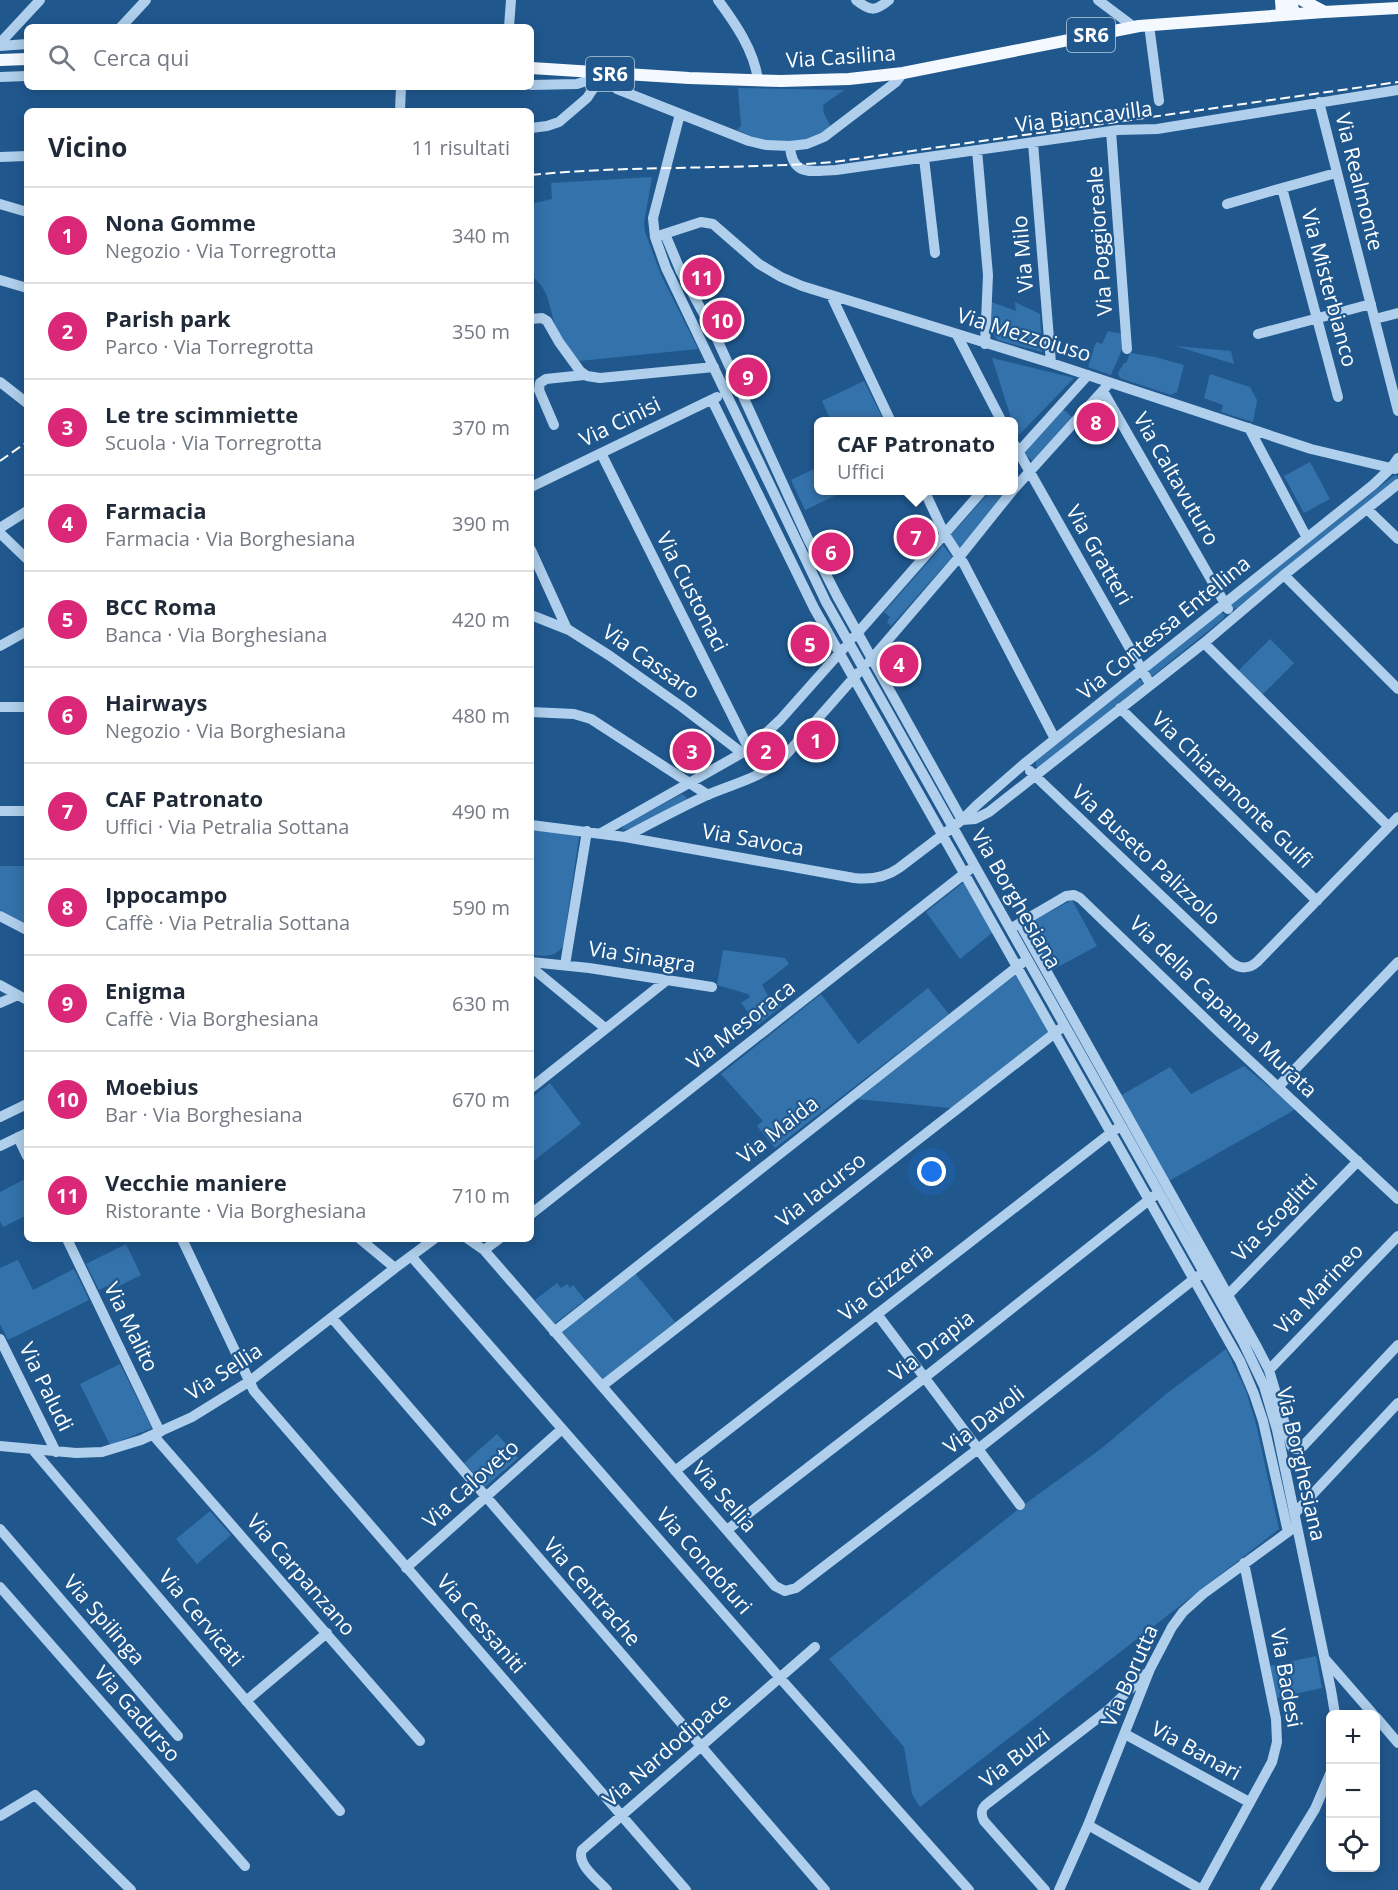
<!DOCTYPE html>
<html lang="it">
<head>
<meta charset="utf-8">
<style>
  :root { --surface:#fff; --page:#f6f6f7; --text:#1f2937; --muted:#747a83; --line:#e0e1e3; --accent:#db2777 }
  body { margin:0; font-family:"Open Sans",sans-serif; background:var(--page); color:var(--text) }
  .controls { position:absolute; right:18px; bottom:18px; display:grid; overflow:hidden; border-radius:9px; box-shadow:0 3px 15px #0003 }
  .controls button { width:54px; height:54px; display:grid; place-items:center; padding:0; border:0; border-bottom:2px solid var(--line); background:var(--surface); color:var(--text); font:30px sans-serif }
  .you { position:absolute; left:932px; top:1172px; width:21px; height:21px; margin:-15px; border:4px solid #fff; border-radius:50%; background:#1a73e8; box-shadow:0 0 0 9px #1a73e833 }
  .badge { display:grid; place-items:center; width:39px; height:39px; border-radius:50%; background:var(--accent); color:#fff; font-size:20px; font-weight:700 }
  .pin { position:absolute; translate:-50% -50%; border:3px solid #fff; box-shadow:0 2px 6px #0006 }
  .popup { position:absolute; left:814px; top:417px; width:204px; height:78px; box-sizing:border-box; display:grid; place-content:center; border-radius:9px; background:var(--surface); filter:drop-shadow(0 2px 4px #0005); font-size:20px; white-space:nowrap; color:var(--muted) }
  .popup b { font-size:22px; color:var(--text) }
  .popup::after { content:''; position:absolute; left:50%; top:100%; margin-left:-12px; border:12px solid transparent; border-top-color:var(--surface) }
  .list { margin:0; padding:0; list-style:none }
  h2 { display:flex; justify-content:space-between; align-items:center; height:78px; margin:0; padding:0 24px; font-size:26px }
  h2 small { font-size:20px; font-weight:400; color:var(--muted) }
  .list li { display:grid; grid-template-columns:39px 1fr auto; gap:18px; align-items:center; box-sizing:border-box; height:96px; padding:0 24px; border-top:2px solid var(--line) }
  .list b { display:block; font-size:22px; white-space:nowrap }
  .list p { margin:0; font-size:20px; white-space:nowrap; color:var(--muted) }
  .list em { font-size:20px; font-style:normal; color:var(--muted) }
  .icon { flex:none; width:33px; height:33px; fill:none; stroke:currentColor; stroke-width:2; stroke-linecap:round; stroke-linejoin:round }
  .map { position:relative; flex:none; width:1398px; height:1890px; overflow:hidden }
  .search { position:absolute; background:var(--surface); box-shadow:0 3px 15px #0003; left:24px; top:24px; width:510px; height:66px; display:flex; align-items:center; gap:15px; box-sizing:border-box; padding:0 21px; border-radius:9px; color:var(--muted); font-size:22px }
  .panel { position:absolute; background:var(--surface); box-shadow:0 3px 15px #0003; left:24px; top:108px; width:510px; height:1134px; border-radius:9px }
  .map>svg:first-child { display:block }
  .green { fill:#3472ab }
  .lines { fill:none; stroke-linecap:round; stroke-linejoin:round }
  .minor { stroke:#afcfec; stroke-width:10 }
  .major { stroke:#f4f9ff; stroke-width:12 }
  .rail { stroke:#fff; stroke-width:2; stroke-dasharray:10 4.5; stroke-linecap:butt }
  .labels { text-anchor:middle; stroke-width:4.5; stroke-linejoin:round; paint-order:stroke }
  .shield { fill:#20588e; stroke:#bccddd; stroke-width:1.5 }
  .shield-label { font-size:20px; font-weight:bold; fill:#fff }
  .street-label { font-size:21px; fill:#fff; stroke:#20588e }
</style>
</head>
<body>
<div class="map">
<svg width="1398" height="1890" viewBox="0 0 1398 1890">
  <rect width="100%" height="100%" fill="#20588e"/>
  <path class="green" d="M738 88 844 90 823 105 824 114 831 127C813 142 791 145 768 141 758 140 747 134 737 130L741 126Z
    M652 177 644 223 645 232 661 275 698 349 579 361C573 353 563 344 559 335 549 315 552 289 531 276V204L552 199 551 183Z
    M991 302 1016 311 1015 302 1040 314 1042 352 998 340C987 330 990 316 991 302Z
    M1108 331 1123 334V347L1111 375 1088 367 1096 342 1102 344Z
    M1176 346 1231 351 1234 364Z
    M1130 353 1155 357 1184 365 1177 392 1171 395 1120 378 1118 373 1124 363H1126Z
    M992 358 1074 378 1017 437Z
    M1210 374 1250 387 1257 400 1253 422 1221 412 1223 405 1204 398Z
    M864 381 884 421H831L822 401Z
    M1063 409 1073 418 1034 462 1023 453Z
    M1310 462 1330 499 1304 513 1284 476Z
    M818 467V490L845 491 805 510 791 480Z
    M1395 475 1398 477V480L1238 608 1232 609V603Z
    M990 491H1011L960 551 950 536Z
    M943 545 952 557 891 626 887 622 890 617 884 612Z
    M1221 612 1225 615 1223 619 1155 674 1150 677 1148 676 1149 670Z
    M1270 639 1294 663 1262 695 1238 671Z
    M1138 678 1143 682 1141 686 1039 767H1036V761L1038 759Z
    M682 794 686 797 687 802 630 829 622 830 624 825Z
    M531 830 577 834 579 837 563 946C555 958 544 956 531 955Z
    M0 866H27V924L0 910Z
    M964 882 993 932 960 959 926 912Z
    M1072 900 1097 946 1050 971 1025 925Z
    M723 950 785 958 789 964 762 985 770 999 775 996 782 1006 758 1025 741 1003 750 997 748 994 717 985Z
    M1016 972 1048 1032 951 1108 856 1099Z
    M928 988 949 1014 775 1148 757 1126 763 1121 721 1074 821 994 858 1044Z
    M1244 1066 1296 1109 1169 1181 1120 1096 1170 1067 1191 1094Z
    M550 1083 581 1124 531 1163V1098Z
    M27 1178V1215L3 1227 0 1221V1192Z
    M126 1244 141 1275 109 1291 107 1286 99 1290 86 1264Z
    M18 1260 33 1290 74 1269 89 1300 8 1340 0 1324V1268Z
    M635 1273 675 1322 602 1381 562 1332Z
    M557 1283 561 1288 567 1284 570 1288 573 1285 585 1300 554 1324 535 1300Z
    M1226 1349 1246 1391 1256 1424 1279 1529 920 1807 912 1794 904 1747 829 1659 1025 1504 1102 1448 1166 1394Z
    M120 1364 152 1428 110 1445 80 1384Z
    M497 1434 518 1458 485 1487 464 1463Z
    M210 1511 231 1535 197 1564 176 1539Z
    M1316 1656 1322 1688 1276 1698 1270 1666Z"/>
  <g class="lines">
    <path class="minor" d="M718 0C735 23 754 50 758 80
      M856 0C870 11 875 12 889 0
      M1098 0 1134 27
      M1149 25 1159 101
      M121 27 146 0
      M509 27 511 0
      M0 43 40 0
      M0 46 27 44
      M609 73 611 81 617 89 749 141 766 145 790 146 807 144 824 137 896 82 903 73
      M0 77 27 76
      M531 85 577 84 589 80 605 79
      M1319 102 1398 411
      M400 111 401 87
      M680 114 653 218 655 237 666 268 826 602 1243 1342 1264 1386 1277 1430 1331 1690 1335 1714
      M531 128 547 126 559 122 587 98 595 86 609 78
      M1111 131 1127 349
      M1033 143 1051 363
      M790 146C792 177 811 171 836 170L1118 130 1157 129 1398 90
      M977 150 988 275 985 344
      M0 157 27 156
      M924 158 935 253
      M1336 173 1282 188 1338 397
      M0 204 27 212
      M1227 204 1282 188
      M665 234 681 272 716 337 808 539 837 596 962 820
      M655 237 701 222 713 224 759 264 781 277 802 286 1051 363 1311 449 1395 469
      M0 280 27 288
      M831 295 891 422
      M531 319 542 318 547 321 559 342 580 371 587 376 600 378 714 367
      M1375 319 1398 313
      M1258 334 1371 304
      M957 335 1002 422
      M0 382 27 403
      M1103 391 1228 609
      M712 400 814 608 1240 1361 1254 1394 1263 1421 1288 1532
      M554 425 539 390 540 383 546 379 584 375
      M1249 428 1307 538
      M1014 444 1150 684
      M601 453 749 749
      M1014 457 1088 375
      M531 487 717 397
      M1014 489 1106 387
      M924 490 944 533 964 564 1055 739
      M1368 510 1398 539
      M0 528 27 511
      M0 533 27 559
      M531 550 567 629
      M1284 575 1398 689
      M531 615 569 630 610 656 682 707 742 753
      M854 637 983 490
      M1204 643 1388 826
      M0 646 27 631
      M869 662 960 556 1013 490
      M0 707H27
      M1120 708 1317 901
      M531 712 574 714 591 719 708 795
      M1030 771 1232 963C1240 969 1249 969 1257 962L1398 817
      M0 811H27
      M962 820 975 819 989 812 1204 643 1284 575 1398 484
      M531 825 625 837 854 878C871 880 885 878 899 868L962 820 977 805 1024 764 1373 485 1391 468 1398 458
      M601 833 749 749 780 720 844 648
      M625 837C651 823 678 809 705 796 732 784 762 778 784 757L858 673
      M0 916 27 930
      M1020 924 1257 1347 1269 1370 1291 1445 1293 1449H1299L1303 1446 1398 1345
      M1015 926 1066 896 1074 895 1080 898 1220 1033 1398 1199
      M531 962 589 968 712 987
      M565 965 587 831
      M531 967 605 1028
      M0 985 27 1000
      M0 1003 18 995
      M1278 1087 1398 962
      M531 1088 667 980
      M0 1117 27 1104
      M18 1137 27 1156
      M0 1146 27 1133
      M531 1214 969 870
      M67 1239 160 1432
      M182 1239 254 1391 686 1890
      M360 1239 395 1268
      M468 1239 484 1250 775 1586 785 1591 796 1588 978 1449 1198 1276
      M484 1250 499 1239
      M411 1256 780 1678 969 1890
      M1224 1299 1358 1161
      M877 1314 1020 1505
      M332 1318 825 1890
      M554 1332 1022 963
      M0 1339 56 1452
      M1269 1370 1398 1236
      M602 1386 1060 1029
      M153 1435 420 1741
      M0 1446 76 1453 102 1452 141 1440 192 1417 250 1381 395 1268 434 1239
      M33 1450 340 1811
      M675 1471 1116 1129
      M1295 1513 1398 1403
      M0 1529 178 1736
      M727 1530 924 1378 1154 1196
      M406 1568 562 1429
      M0 1587 245 1866
      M1326 1660 1373 1714
      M246 1701 327 1633
      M1376 1717 1398 1743
      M1125 1734 1249 1802
      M0 1816 35 1795 131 1890
      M1088 1825 1202 1890 1272 1762 1277 1742 1276 1719 1244 1563
      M607 1890C598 1880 576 1864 582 1850L815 1647
      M1045 1890 984 1821C980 1813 981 1808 988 1803L1107 1711 1148 1672
      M1059 1890 1088 1825 1150 1669 1172 1627 1183 1612 1203 1594 1292 1529
      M1265 1890 1315 1809 1330 1774"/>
    <path class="major" d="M1281 0 1282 15
      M1291 0 1294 14
      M1302 0 1323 11
      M0 60 27 59
      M531 68 689 78 781 81 849 79 903 73 1139 26 1324 12 1398 8"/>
    <path class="rail" d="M531 175C632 165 733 170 834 162L1398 82
      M0 461 27 442"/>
  </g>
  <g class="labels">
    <g class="shield">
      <rect x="1067" y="18" width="48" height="34" rx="4.5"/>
      <rect x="586" y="57" width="48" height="34" rx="4.5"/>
    </g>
    <g class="shield-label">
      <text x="1091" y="42">SR6</text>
      <text x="610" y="81">SR6</text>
    </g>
    <g class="street-label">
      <text transform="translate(841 57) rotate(-4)" y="7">Via Casilina</text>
      <text transform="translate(1084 117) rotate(-7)" y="7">Via Biancavilla</text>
      <text transform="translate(1359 182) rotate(76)" y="7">Via Realmonte</text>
      <text transform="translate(1100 241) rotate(-94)" y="7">Via Poggioreale</text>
      <text transform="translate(1023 254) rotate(-95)" y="7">Via Milo</text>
      <text transform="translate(1329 288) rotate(75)" y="7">Via Misterbianco</text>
      <text transform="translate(1024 335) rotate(17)" y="7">Via Mezzoiuso</text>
      <text transform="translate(620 422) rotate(-26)" y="7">Via Cinisi</text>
      <text transform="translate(1176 479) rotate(60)" y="7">Via Caltavuturo</text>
      <text transform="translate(1099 555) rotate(60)" y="7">Via Gratteri</text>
      <text transform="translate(692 592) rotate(63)" y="7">Via Custonaci</text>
      <text transform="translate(1164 628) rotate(-39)" y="7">Via Contessa Entellina</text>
      <text transform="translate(651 662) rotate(35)" y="7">Via Cassaro</text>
      <text transform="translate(1232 790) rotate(44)" y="7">Via Chiaramonte Gulfi</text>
      <text transform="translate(753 840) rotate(10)" y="7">Via Savoca</text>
      <text transform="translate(1146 855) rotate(43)" y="7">Via Buseto Palizzolo</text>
      <text transform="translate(1016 899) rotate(60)" y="7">Via Borghesiana</text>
      <text transform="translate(642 957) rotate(9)" y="7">Via Sinagra</text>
      <text transform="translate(1223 1007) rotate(44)" y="7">Via della Capanna Murata</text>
      <text transform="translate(741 1025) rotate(-38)" y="7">Via Mesoraca</text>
      <text transform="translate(778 1130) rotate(-38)" y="7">Via Maida</text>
      <text transform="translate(821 1190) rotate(-38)" y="7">Via Iacurso</text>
      <text transform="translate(1275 1218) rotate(-46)" y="7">Via Scoglitti</text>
      <text transform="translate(886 1282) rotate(-38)" y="7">Via Gizzeria</text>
      <text transform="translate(1319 1289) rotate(-46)" y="7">Via Marineo</text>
      <text transform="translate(131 1327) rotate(64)" y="7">Via Malito</text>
      <text transform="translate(932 1346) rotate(-38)" y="7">Via Drapia</text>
      <text transform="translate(224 1372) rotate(-33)" y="7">Via Sellia</text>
      <text transform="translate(46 1387) rotate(64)" y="7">Via Paludi</text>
      <text transform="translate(984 1420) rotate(-38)" y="7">Via Davoli</text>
      <text transform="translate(1301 1464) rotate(77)" y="7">Via Borghesiana</text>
      <text transform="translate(471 1484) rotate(-42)" y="7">Via Caloveto</text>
      <text transform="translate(724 1497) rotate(49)" y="7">Via Sellia</text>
      <text transform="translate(704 1561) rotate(49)" y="7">Via Condofuri</text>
      <text transform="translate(301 1575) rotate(49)" y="7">Via Carpanzano</text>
      <text transform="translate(592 1592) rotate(49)" y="7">Via Centrache</text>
      <text transform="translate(201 1618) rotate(50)" y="7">Via Cervicati</text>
      <text transform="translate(104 1620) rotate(49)" y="7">Via Spilinga</text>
      <text transform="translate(481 1624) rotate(49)" y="7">Via Cessaniti</text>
      <text transform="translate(1130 1676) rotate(-66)" y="7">Via Borutta</text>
      <text transform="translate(1286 1678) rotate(80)" y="7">Via Badesi</text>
      <text transform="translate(137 1714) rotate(49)" y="7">Via Gadurso</text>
      <text transform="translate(667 1750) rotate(-41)" y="7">Via Nardodipace</text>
      <text transform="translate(1196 1751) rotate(29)" y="7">Via Banari</text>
      <text transform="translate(1015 1758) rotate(-38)" y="7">Via Bulzi</text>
    </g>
  </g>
</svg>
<div class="controls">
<button>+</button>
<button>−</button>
<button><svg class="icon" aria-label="locate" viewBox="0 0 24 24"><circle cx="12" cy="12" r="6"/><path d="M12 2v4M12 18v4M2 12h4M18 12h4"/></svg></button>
</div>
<div class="you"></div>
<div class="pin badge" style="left:816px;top:740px">1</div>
<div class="pin badge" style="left:766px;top:751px">2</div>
<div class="pin badge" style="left:692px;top:751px">3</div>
<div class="pin badge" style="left:899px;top:664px">4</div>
<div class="pin badge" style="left:810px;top:644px">5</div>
<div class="pin badge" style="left:831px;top:552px">6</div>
<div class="pin badge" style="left:916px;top:537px">7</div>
<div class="popup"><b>CAF Patronato</b>Uffici</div>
<div class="pin badge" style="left:1096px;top:422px">8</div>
<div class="pin badge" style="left:748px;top:377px">9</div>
<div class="pin badge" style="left:722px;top:320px">10</div>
<div class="pin badge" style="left:702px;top:277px">11</div>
<div class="search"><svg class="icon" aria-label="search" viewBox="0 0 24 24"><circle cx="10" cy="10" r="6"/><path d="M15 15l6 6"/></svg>Cerca qui</div>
<section class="panel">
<h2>Vicino<small>11 risultati</small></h2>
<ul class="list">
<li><span class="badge">1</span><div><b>Nona Gomme</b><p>Negozio · Via Torregrotta</p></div><em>340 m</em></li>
<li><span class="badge">2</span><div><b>Parish park</b><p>Parco · Via Torregrotta</p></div><em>350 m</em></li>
<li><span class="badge">3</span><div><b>Le tre scimmiette</b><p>Scuola · Via Torregrotta</p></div><em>370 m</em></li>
<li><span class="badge">4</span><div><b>Farmacia</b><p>Farmacia · Via Borghesiana</p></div><em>390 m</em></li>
<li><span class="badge">5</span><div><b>BCC Roma</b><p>Banca · Via Borghesiana</p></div><em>420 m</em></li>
<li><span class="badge">6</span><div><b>Hairways</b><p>Negozio · Via Borghesiana</p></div><em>480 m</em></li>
<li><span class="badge">7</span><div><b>CAF Patronato</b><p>Uffici · Via Petralia Sottana</p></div><em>490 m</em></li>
<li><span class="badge">8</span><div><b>Ippocampo</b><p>Caffè · Via Petralia Sottana</p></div><em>590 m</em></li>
<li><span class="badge">9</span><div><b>Enigma</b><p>Caffè · Via Borghesiana</p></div><em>630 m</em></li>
<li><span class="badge">10</span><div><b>Moebius</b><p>Bar · Via Borghesiana</p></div><em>670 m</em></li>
<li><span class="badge">11</span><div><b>Vecchie maniere</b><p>Ristorante · Via Borghesiana</p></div><em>710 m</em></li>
</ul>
</section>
</div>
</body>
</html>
